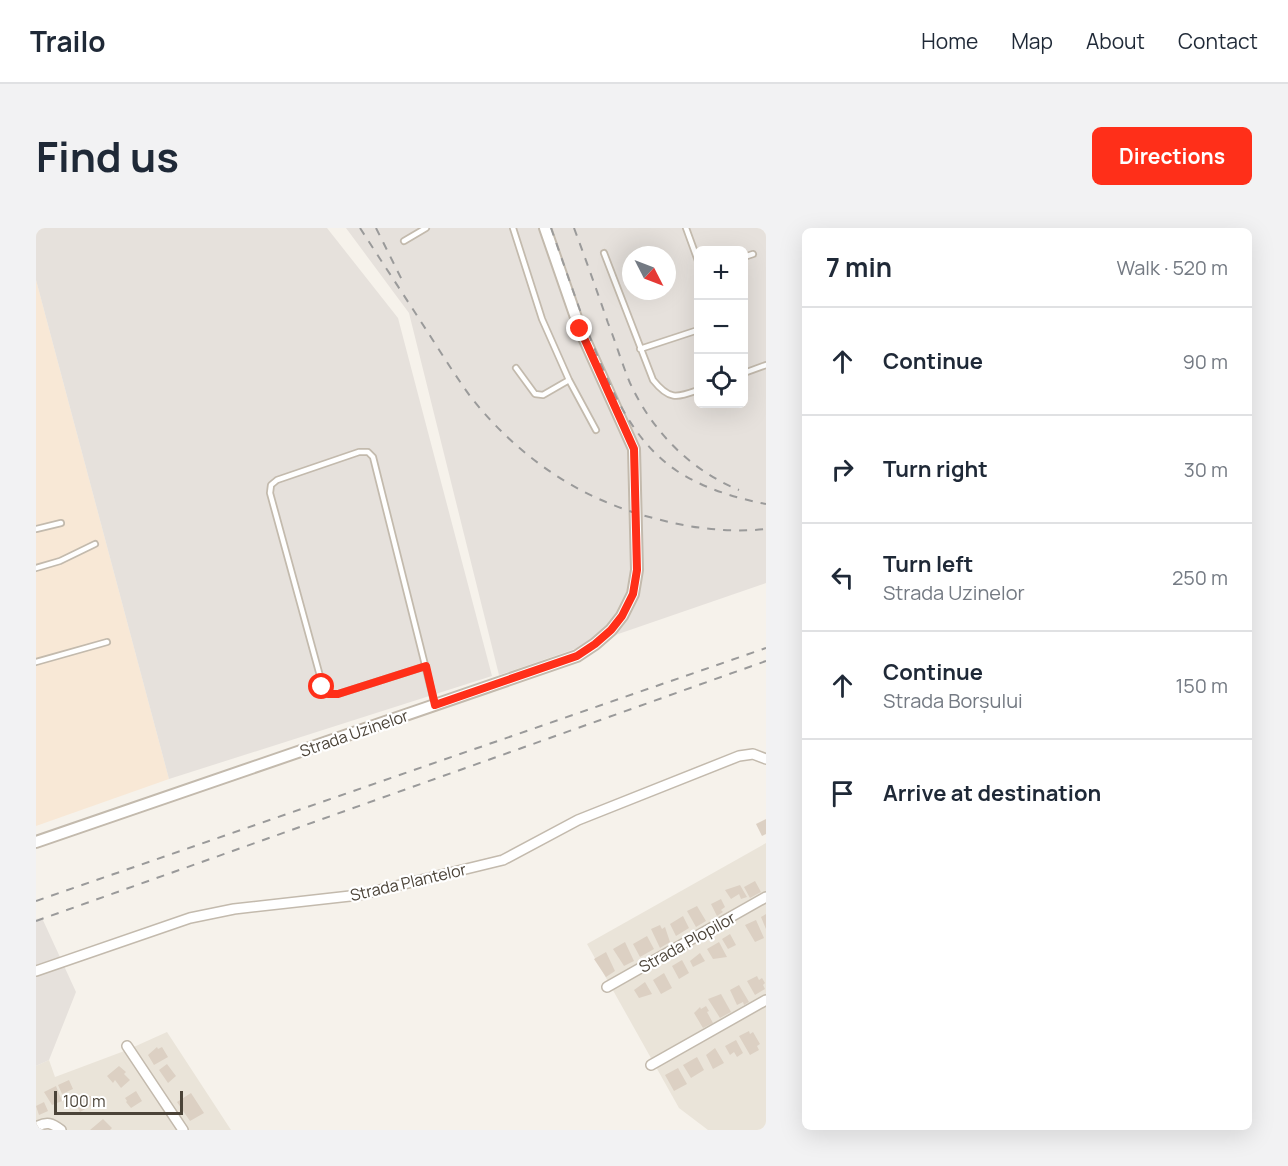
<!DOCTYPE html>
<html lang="en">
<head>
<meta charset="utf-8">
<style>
  :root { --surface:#fff; --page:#f2f2f3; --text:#1f2937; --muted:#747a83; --line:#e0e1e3; --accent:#ff2f19 }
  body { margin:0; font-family:Manrope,sans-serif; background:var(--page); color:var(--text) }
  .controls { position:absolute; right:18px; top:18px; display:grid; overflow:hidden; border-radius:9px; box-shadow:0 6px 24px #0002 }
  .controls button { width:54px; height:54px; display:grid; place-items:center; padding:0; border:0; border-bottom:2px solid var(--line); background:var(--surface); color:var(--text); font:30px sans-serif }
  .compass { position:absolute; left:586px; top:18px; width:54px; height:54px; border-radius:50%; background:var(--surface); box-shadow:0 6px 24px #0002; rotate:132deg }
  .scale { position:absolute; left:18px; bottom:15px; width:129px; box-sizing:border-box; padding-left:6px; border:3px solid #4b4338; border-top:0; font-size:16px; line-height:21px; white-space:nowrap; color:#4b4338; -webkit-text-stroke:4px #fff; paint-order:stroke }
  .stop { position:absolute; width:18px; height:18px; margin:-14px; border:4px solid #ff2f19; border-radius:50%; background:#fff }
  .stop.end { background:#ff2f19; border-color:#fff; box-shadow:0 2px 6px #0008 }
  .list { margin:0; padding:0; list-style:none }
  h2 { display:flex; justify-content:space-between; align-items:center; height:78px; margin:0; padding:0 24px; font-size:26px }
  h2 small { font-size:20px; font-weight:400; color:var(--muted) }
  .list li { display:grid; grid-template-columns:39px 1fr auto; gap:18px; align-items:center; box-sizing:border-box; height:108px; padding:0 24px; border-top:2px solid var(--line) }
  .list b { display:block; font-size:22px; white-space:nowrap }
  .list p { margin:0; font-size:20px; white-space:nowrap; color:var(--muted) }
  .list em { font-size:20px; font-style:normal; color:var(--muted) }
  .icon { flex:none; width:33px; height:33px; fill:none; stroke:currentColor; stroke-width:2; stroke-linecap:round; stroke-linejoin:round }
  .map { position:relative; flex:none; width:730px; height:902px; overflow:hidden; border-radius:9px }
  header { display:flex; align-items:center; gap:36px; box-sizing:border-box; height:84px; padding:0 30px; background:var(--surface); border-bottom:2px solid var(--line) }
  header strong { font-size:28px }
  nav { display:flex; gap:33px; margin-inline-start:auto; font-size:21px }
  .intro { display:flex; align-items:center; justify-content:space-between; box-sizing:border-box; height:144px; padding:0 36px }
  h1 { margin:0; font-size:42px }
  .button { padding:15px 27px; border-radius:9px; background:var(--accent); color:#fff; font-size:21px; font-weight:700 }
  main { display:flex; gap:36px; padding:0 36px }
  aside { flex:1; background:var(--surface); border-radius:9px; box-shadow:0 6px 24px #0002 }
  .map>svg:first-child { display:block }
  .residential { fill:#eae4d9 }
  .commercial { fill:#f8e8d6 }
  .industrial { fill:#e6e1dc; fill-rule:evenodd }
  .building { fill:#dcd0c3 }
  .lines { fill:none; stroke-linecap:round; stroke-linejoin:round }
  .service-casing { stroke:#c3baad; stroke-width:8 }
  .minor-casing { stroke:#c3baad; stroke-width:12 }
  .tertiary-casing { stroke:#c3baad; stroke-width:14 }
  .service { stroke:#fff; stroke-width:4.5 }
  .minor { stroke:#fff; stroke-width:9 }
  .tertiary { stroke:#fff; stroke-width:10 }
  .rail { stroke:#9a9a9a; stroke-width:2; stroke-dasharray:8 8; stroke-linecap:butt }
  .route { stroke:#ff2f19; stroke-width:8 }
  .labels { text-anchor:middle; stroke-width:4.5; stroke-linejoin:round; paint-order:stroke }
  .street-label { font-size:16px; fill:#4b4338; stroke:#fff }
</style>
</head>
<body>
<header>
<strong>Trailo</strong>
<nav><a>Home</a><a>Map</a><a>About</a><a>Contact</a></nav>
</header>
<div class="intro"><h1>Find us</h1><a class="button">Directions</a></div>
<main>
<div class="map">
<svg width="730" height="902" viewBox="0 0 730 902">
  <rect width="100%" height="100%" fill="#f6f2eb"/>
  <path class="residential" d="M730 615V902H672L643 880 551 716Z
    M131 804 195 902H0V838L13 832 19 849 91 822Z"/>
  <path class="commercial" d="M0 52 133 551 0 598Z"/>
  <path class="industrial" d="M0 0H291L362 90 456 448 133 551 0 52Z
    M310 0H730V355L463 447 373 85ZM662 22H708V176H662ZM595 27H631V63H595Z
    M6 690 40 764 13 832 0 838V691Z"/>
  <path class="building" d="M730 591V606L726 608 720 596Z
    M719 653 725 664 714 670 708 659Z
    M704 657 711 669 705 671 703 666 695 671 689 662Z
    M685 671 689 679 685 682 687 684 681 688 675 676Z
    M661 678 670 693 660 699 651 683Z
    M730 686V701L725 689Z
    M647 688 653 700 640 708 634 696Z
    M720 692 728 710 719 714 709 697Z
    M624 697 626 701 629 699 634 714 624 720 615 701Z
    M694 706 700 717 692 721 686 711Z
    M611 708 618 721 604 729 597 716Z
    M589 714 598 733 588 738 577 721Z
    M683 714 691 729 677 731 671 721Z
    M570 724 579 743 570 749 558 731Z
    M664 725 669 733 657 739 654 733Z
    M646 732 653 745 643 751 636 738Z
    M628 745 636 760 625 766 617 752Z
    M721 748 723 752 726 750 729 755 727 757 729 761 719 767 711 753Z
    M609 754 616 766 603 770 598 762Z
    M703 757 713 774 708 777 707 774 701 777 694 762Z
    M685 766 695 784 684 790 672 771Z
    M670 778 673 783 671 784 677 795 667 800 658 785 664 779 665 781Z
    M713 803 714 806 717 804 724 816 721 818 723 822 714 827 703 808Z
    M700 812 707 825 701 829 698 824 694 827 689 818Z
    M121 819 122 821 126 819 132 829 118 837 112 827Z
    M679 820 688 835 677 841 670 827Z
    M661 829 668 842 655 850 647 837Z
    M131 836 140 848 132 855 123 842Z
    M83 838 90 844 88 846 94 852 85 860 79 852 77 855 71 848Z
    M642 840 651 856 638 863 629 847Z
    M33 852 37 861 26 866 22 857Z
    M20 858 26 873 16 877 8 864Z
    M100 863 106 873 95 880 90 874 91 873 89 870Z
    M155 865 168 885 154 893 141 874Z
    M52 868H56L60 875 44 884 38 873Z
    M8 874 12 883 3 887 0 878Z
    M67 891 76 900 74 902H54Z"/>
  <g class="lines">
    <defs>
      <path id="service" d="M477 0 506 91 533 152 560 202
        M650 0 662 33
        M368 13 390 0
        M568 25 617 152C633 172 640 170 662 162
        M708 29 717 26
        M604 121 662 102
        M480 140 499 166 507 167 533 152
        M708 145 730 137
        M0 301 25 295
        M0 340 24 333 59 316
        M0 434 71 414
        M390 438 302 466H292L287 459 234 265 235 257 241 252 323 224H332L337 229 399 477"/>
      <path id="minor" d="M0 743 154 690 198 681 323 667 467 632 542 592 703 528 717 526 730 531
        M571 759 730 669
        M91 818 147 902
        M615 837 730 772
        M0 899C11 893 16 895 25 902"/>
      <path id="tertiary" d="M0 614 541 428 559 416 575 402 586 388 597 366 601 342 598 221 544 101 509 0"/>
    </defs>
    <use href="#service" class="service-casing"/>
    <use href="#minor" class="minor-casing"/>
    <use href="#tertiary" class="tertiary-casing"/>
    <use href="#service" class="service"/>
    <use href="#minor" class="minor"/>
    <use href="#tertiary" class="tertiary"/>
    <path class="rail" d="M324 0C346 34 369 69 391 103 405 125 419 147 434 168 481 228 543 271 617 290 654 300 691 305 730 301
      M340 0 367 54
      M515 0C528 37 541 75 555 112 575 161 595 212 641 243 667 260 699 270 730 276
      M538 0C550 32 561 63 572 95 580 115 586 136 594 155 616 203 654 242 703 262
      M0 673 730 420
      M0 693 730 433"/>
  </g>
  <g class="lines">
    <path class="route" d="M286 459 292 466H302L390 438 399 477 541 428 559 416 575 402 586 388 597 366 601 342 598 221 544 101"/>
  </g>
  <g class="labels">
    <g class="street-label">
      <text transform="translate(318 505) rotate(-19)" y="6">Strada Uzinelor</text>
      <text transform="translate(372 654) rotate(-13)" y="6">Strada Plantelor</text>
      <text transform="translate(651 714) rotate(-29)" y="6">Strada Plopilor</text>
    </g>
  </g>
</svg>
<div class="controls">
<button>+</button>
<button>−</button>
<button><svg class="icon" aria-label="locate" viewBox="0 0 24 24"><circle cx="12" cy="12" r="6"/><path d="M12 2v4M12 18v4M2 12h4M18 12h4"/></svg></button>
</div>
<svg class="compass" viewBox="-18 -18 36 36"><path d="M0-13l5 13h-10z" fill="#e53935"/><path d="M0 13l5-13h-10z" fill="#747a83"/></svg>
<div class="scale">100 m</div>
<div class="stop" style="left:286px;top:459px"></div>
<div class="stop end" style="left:544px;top:101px"></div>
</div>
<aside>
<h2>7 min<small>Walk · 520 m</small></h2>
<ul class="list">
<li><svg class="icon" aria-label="ahead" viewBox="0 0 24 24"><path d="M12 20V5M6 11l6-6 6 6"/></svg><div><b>Continue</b></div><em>90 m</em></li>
<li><svg class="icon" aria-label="right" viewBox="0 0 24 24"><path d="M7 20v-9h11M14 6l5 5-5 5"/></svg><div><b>Turn right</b></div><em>30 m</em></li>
<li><svg class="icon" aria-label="left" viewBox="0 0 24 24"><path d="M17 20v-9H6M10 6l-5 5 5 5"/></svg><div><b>Turn left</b><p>Strada Uzinelor</p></div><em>250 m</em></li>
<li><svg class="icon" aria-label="ahead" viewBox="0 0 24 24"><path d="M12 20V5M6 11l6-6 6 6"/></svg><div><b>Continue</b><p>Strada Borșului</p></div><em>150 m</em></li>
<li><svg class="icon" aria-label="arrive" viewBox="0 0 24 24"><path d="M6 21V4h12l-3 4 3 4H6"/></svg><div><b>Arrive at destination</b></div></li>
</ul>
</aside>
</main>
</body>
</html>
